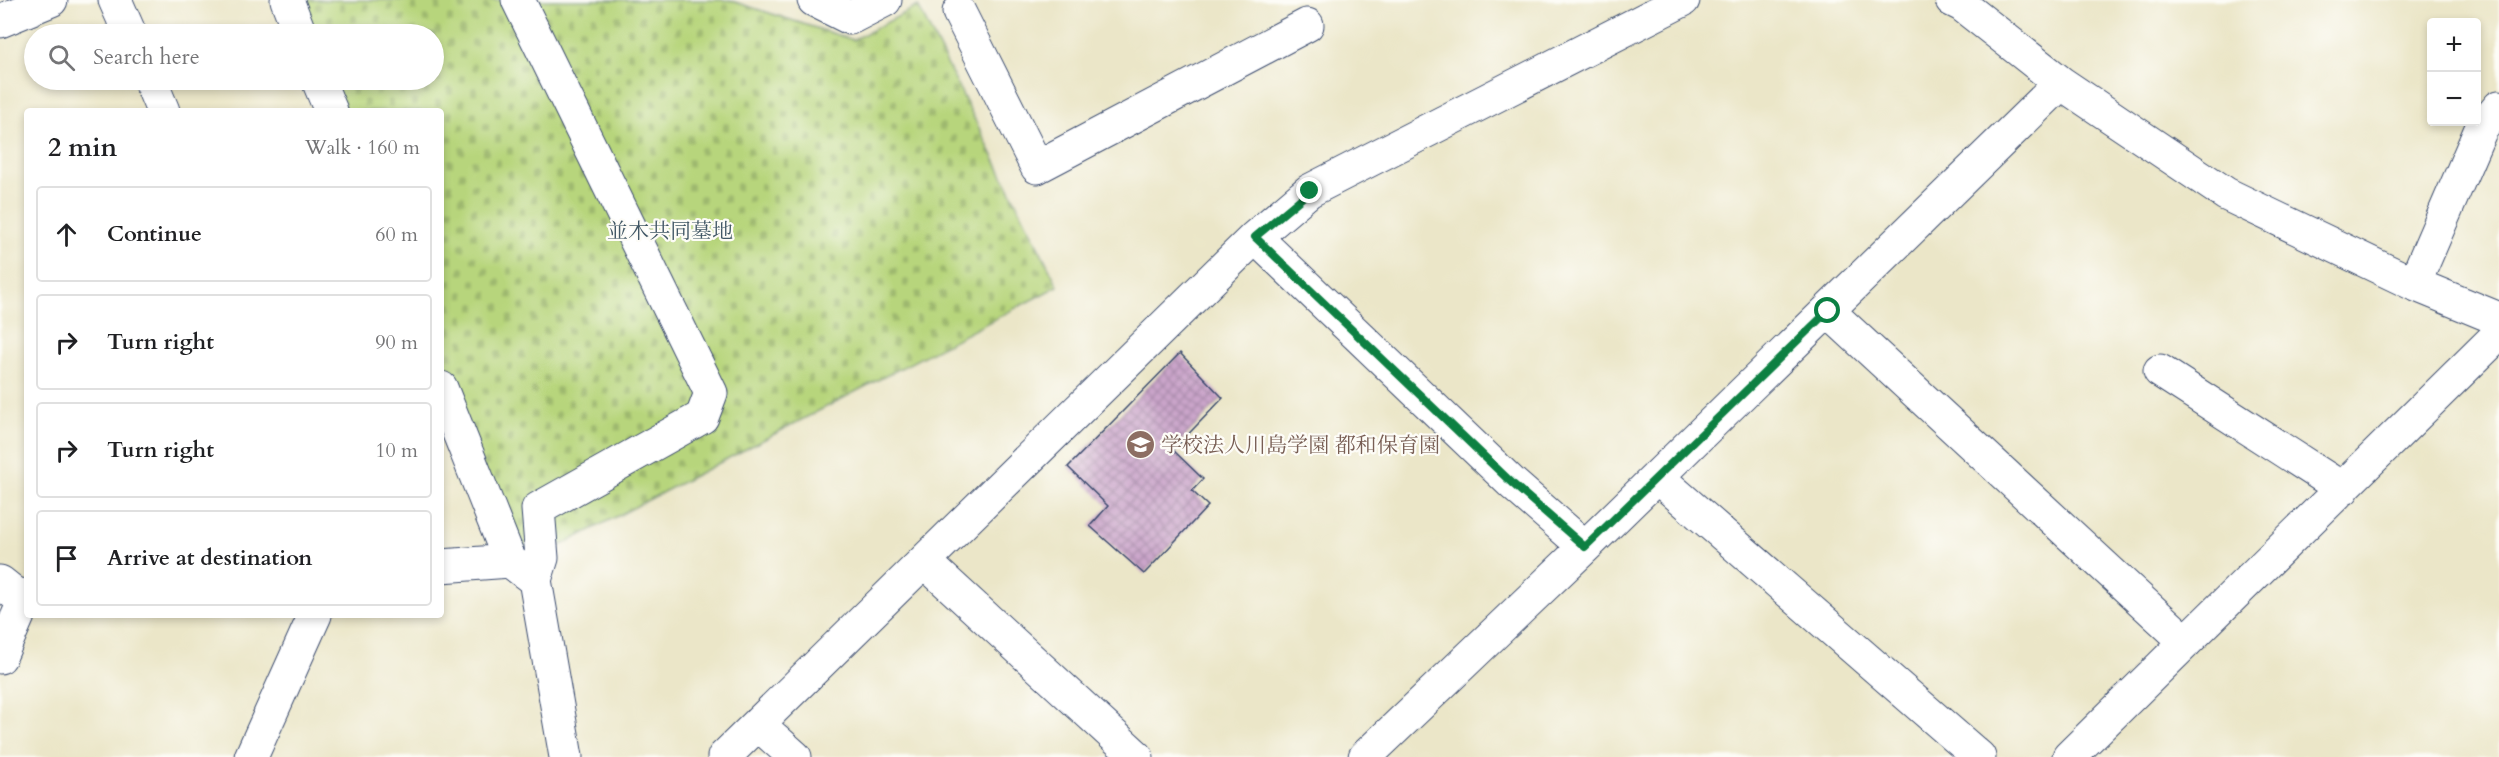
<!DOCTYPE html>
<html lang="en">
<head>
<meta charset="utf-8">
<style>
  :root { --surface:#fff; --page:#f2f2f2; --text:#202124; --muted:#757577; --line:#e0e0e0 }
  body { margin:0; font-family:Cardo,"Noto Serif JP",serif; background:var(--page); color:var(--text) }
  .controls { position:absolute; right:18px; top:18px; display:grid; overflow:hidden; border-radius:6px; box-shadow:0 3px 9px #0003 }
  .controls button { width:54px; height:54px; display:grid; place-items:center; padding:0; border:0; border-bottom:2px solid var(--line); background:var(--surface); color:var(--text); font:30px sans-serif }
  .stop { position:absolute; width:18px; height:18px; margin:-14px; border:4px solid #0b8043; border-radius:50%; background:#fff }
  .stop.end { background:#0b8043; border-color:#fff; box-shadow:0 2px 6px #0008 }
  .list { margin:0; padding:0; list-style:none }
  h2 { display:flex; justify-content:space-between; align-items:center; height:78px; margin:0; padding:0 24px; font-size:26px }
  h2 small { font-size:20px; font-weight:400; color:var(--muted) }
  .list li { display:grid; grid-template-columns:39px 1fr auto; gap:18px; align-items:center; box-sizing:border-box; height:96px; margin:0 12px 12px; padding:0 12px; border:2px solid var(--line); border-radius:6px }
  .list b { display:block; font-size:22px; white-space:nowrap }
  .list em { font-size:20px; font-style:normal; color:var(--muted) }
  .icon { flex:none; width:33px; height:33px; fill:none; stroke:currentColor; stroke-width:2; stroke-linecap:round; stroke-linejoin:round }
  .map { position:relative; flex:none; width:2499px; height:757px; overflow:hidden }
  .search { position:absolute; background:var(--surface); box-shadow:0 3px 9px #0003; left:24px; top:24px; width:420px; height:66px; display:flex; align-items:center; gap:15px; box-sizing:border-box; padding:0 21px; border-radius:33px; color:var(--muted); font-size:22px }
  .panel { position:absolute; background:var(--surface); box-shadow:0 3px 9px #0003; left:24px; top:108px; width:420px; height:510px; border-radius:6px }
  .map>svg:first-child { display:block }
  .cemetery { fill:url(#cemetery-stones); stroke:#69826d; stroke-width:1.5 }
  .building { fill:url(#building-cross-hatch) }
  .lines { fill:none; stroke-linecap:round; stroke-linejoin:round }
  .minor-casing { stroke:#3a4a6e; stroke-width:35 }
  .minor { stroke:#fff; stroke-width:33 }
  .route { stroke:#0b8043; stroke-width:8 }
  .labels { text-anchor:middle; stroke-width:4.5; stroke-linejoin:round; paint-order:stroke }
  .park-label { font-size:21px; fill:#425866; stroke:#fdfcf7 }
  .education-label { font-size:21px; fill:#785e54; stroke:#fdfcf7; text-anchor:start }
</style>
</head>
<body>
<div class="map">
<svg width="2499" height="757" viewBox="0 0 2499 757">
  <defs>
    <pattern id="cemetery-stones" width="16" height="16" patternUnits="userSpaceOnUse" patternTransform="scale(1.5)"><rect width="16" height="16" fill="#b7d57c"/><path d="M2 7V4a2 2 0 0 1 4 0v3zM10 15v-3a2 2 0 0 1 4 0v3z" fill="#9db76e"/></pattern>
    <pattern id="building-cross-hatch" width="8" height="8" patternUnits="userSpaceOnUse" patternTransform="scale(1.5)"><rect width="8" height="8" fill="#cba5ca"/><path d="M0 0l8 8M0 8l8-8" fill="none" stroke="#a487a7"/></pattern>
  </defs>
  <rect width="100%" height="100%" fill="#fdfcf7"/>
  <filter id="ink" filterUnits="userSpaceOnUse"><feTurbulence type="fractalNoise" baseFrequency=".0167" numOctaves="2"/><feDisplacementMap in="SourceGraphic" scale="12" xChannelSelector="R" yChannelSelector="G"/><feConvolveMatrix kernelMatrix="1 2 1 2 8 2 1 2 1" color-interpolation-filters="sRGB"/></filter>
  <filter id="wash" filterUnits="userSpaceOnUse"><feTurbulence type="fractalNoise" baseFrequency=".008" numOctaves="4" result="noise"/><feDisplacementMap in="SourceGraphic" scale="24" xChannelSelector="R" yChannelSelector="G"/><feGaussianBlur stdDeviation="1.35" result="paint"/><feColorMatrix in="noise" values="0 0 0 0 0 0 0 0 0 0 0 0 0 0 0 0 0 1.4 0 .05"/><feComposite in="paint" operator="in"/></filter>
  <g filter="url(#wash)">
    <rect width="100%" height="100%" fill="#ebe6c8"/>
    <path class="cemetery" d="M302 0H729L853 40 918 6 1058 286 562 545 514 551 441 362V111H345L333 80H434V34H316Z"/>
    <g id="blocks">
      <path class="building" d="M1180 353 1223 398 1173 450 1203 479 1192 491 1208 506 1144 574 1090 526 1108 506 1068 467Z"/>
    </g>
  </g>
  <g filter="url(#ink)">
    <use href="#blocks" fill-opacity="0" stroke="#3a4a6e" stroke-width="1.5"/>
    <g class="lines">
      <defs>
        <path id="minor" d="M115 0 130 34
          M287 0 300 34
          M518 0 711 393 702 417 538 509 542 558 535 580
          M814 0 850 18 885 0
          M1952 0 1962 5 2061 83 2226 194 2414 284 2499 319
          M959 12 1037 167 1307 25
          M0 21 51 0
          M150 80 163 111
          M318 80 331 111
          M1255 237 1513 484 1585 547
          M2414 284 2481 129 2499 107
          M1828 311 2186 642
          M2160 371 2343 489
          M441 388 510 561 535 580 566 757
          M1657 477 1979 757
          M925 562 1137 757
          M441 566 510 561
          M0 582 24 601
          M0 657 27 595
          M758 724 795 757
          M251 757 315 615
          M724 757 1255 237 1309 191 1683 0
          M1365 757 1585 547 2061 83
          M2069 757 2499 334"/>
      </defs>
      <use href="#minor" class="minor-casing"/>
      <use href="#minor" class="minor"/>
    </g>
  </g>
  <g class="lines" filter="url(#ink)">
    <path class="route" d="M1310 191 1255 237 1513 484 1585 547 1828 311"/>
  </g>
  <defs>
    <symbol id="school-disc" viewBox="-11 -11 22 22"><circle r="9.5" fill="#8d6e63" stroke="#fdfcf7"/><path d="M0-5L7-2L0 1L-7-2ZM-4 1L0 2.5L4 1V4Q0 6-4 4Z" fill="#fff"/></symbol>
  </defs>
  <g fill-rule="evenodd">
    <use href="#school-disc" x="1124" y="428" width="33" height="33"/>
  </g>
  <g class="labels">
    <g class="park-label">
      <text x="670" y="238">並木共同墓地</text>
    </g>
    <g class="education-label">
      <text x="1161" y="452">学校法人川島学園 都和保育園</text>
    </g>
  </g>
</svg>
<div class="controls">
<button>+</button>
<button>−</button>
</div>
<div class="stop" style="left:1828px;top:311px"></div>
<div class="stop end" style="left:1310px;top:191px"></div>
<div class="search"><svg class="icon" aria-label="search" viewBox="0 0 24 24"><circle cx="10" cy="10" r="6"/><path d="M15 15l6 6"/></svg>Search here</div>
<section class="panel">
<h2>2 min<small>Walk · 160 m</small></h2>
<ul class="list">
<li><svg class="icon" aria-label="ahead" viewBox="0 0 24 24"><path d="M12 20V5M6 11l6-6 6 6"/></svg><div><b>Continue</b></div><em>60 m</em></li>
<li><svg class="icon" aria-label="right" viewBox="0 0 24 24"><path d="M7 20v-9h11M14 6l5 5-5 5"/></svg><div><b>Turn right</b></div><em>90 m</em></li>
<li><svg class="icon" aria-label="right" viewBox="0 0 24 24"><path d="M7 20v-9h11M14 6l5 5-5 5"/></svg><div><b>Turn right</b></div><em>10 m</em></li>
<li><svg class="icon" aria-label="arrive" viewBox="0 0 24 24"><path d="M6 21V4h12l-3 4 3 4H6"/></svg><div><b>Arrive at destination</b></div></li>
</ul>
</section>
</div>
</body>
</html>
